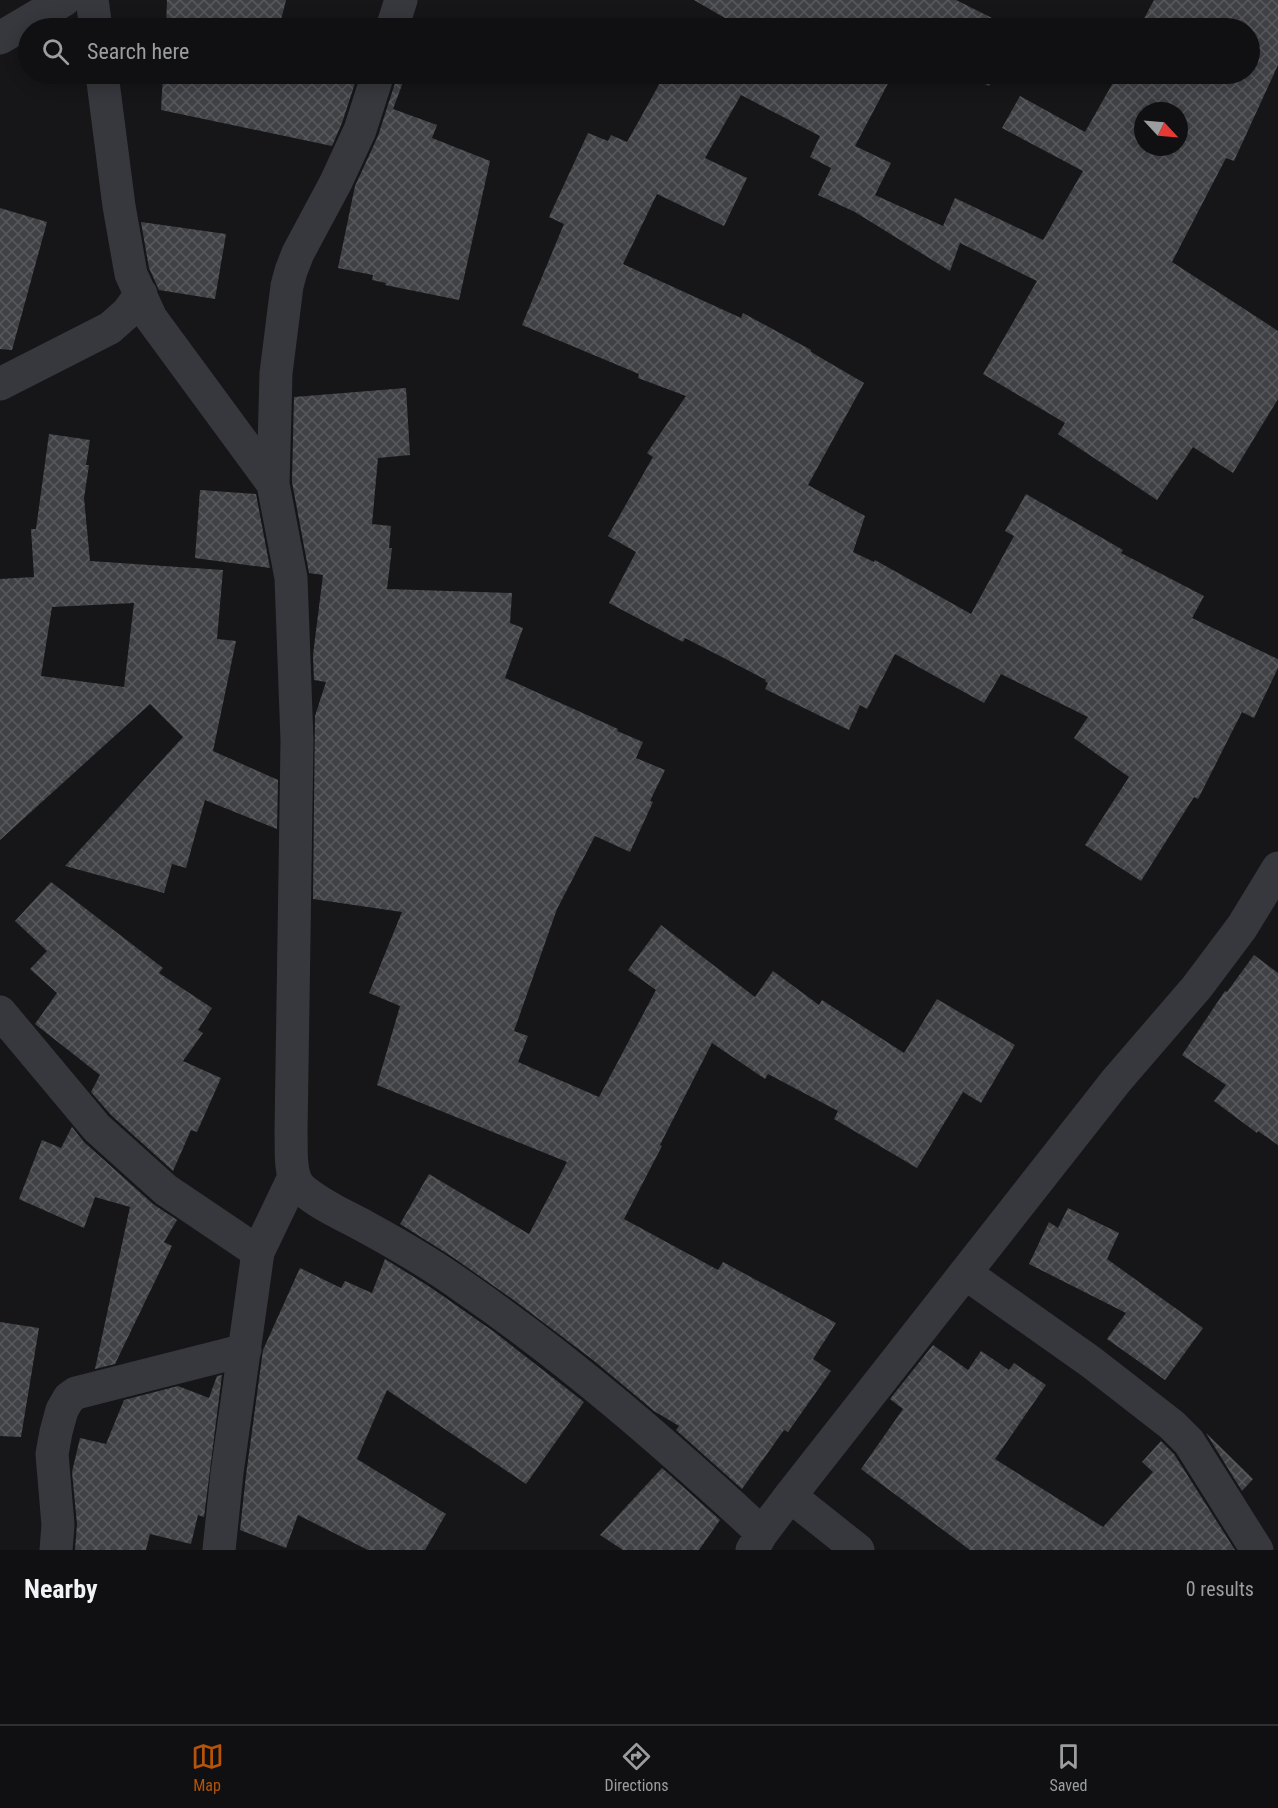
<!DOCTYPE html>
<html lang="en">
<head>
<meta charset="utf-8">
<style>
  :root { --surface:#101012; --page:#19191b; --text:#f1f3f6; --muted:#9c9d9f; --line:#303032; --accent:#b45309 }
  body { margin:0; font-family:"Roboto Condensed",sans-serif; background:var(--page); color:var(--text) }
  .compass { position:absolute; left:1134px; top:102px; width:54px; height:54px; border-radius:50%; background:var(--surface); box-shadow:0 3px 15px #0003; rotate:116deg }
  .list { margin:0; padding:0; list-style:none }
  h2 { display:flex; justify-content:space-between; align-items:center; height:78px; margin:0; padding:0 24px; font-size:26px }
  h2 small { font-size:20px; font-weight:400; color:var(--muted) }
  .icon { flex:none; width:33px; height:33px; fill:none; stroke:currentColor; stroke-width:2; stroke-linecap:round; stroke-linejoin:round }
  .map { position:relative; flex:none; width:1278px; height:1550px; overflow:hidden }
  .search { position:absolute; background:var(--surface); box-shadow:0 3px 15px #0003; left:18px; right:18px; top:18px; height:66px; display:flex; align-items:center; gap:15px; box-sizing:border-box; padding:0 21px; border-radius:33px; color:var(--muted); font-size:22px }
  .sheet { height:174px; background:var(--surface) }
  nav { display:flex; justify-content:space-around; align-items:center; box-sizing:border-box; height:84px; border-top:2px solid var(--line); background:var(--surface); font-size:16px; color:var(--muted) }
  nav a { display:grid; justify-items:center; gap:3px }
  nav .on { color:var(--accent) }
  .map>svg:first-child { display:block }
  .building { fill:url(#building-cross-hatch); fill-rule:evenodd }
  .lines { fill:none; stroke-linecap:round; stroke-linejoin:round }
  .minor { stroke:#37383d; stroke-width:33 }
</style>
</head>
<body>
<div class="map">
<svg width="1278" height="1550" viewBox="0 0 1278 1550">
  <defs>
    <pattern id="building-cross-hatch" width="8" height="8" patternUnits="userSpaceOnUse" patternTransform="scale(1.5)"><rect width="8" height="8" fill="#404145"/><path d="M0 0l8 8M0 8l8-8" fill="none" stroke="#595a5e"/></pattern>
  </defs>
  <rect width="100%" height="100%" fill="#161618"/>
  <path class="building" d="M167 0H286L279 28H166Z
    M694 0H956L1012 28H742Z
    M1154 0H1278V65L1234 161 1226 158 1172 262 1278 331V399L1233 473 1193 447 1157 500 1058 434 1065 423 983 374 1037 281 960 243 950 271 855 212 818 195 831 168 810 157 820 136 741 95 705 158 747 178 724 226 657 194 623 264 741 318 743 313 811 350V352L864 383 808 485 865 516 853 552 874 562 875 560 971 614 1014 536 1005 531 1026 494 1123 550 1121 553 1204 596 1192 618 1278 659V668L1254 718 1242 712 1198 799 1194 797 1141 881 1085 845 1129 777 1074 738 1088 717 1001 674 984 703 895 654 867 709 860 705 849 730 765 689 768 683 765 681 766 680 751 672 685 638 683 642 609 603 636 552 608 536 653 457 647 453 686 396 638 378 639 374 522 325 564 224 549 217 588 133 608 141 611 135 627 142 665 74H893L855 146 891 163 875 195 943 226 955 198 1043 240 1083 171 1002 128 1020 96 1085 132 1118 74H1250V28H1139ZM1143 111H1179V147H1143Z
    M163 74H358L342 123 332 146 161 110Z
    M396 74H406L393 109 437 125 432 138 490 161 459 300 385 285 386 283 372 280 373 275 338 268 355 186 378 136 396 80Z
    M965 74H996L989 86Z
    M0 208 47 222 12 350 0 349Z
    M141 222 226 234 215 299 159 290 149 268Z
    M406 388 410 455 378 458 372 524 391 526 389 548H392L387 589 512 593 510 623 523 628 505 678 618 729 617 731 643 742 636 758 665 770 650 801 653 802 630 852 595 836 557 909 514 1031 528 1036 518 1062 599 1097 656 990 628 970 661 925 755 997 773 971 819 1005 822 1000 904 1053 937 999 1015 1045 981 1103 963 1092 917 1168 834 1119 838 1111 768 1074 765 1079 712 1043 660 1145 662 1146 624 1219 718 1270 723 1262 836 1323 813 1359 831 1371 788 1432 784 1430 742 1489 676 1430 679 1426 654 1411 593 1360 515 1301 451 1256 400 1224 429 1174 529 1234 567 1162 377 1085 400 1006 369 993 402 912 313 899 315 716 326 682 314 680 313 655 323 575 309 573 292 482 294 397Z
    M49 434 90 440 86 465H89L84 498 90 561 223 570 217 639 236 641 213 751 278 780 277 829 205 800 186 868 172 864 164 893 65 866 183 737 150 704 0 840V579L34 577 31 529H36ZM134 603 124 687 41 676 52 607Z
    M200 490 256 494 270 568 195 558Z
    M51 882 163 968 159 973 212 1008 198 1030 203 1033 183 1061 221 1078 197 1132 191 1130 173 1171 111 1115 91 1092 100 1075 35 1024 57 993 30 969 47 951 15 921Z
    M1254 955 1278 973V1145L1258 1131 1257 1133 1214 1101 1226 1085 1182 1055 1225 991 1227 992Z
    M72 1127 84 1142 153 1204 177 1220 164 1242 172 1246 115 1364 95 1369 130 1207 95 1197 84 1228 19 1199 42 1140 61 1148Z
    M1068 1208 1119 1233 1107 1259 1203 1328 1165 1380 1107 1339 1126 1313 1029 1264 1049 1222 1058 1228Z
    M385 1259 430 1287 493 1331 584 1402 526 1484 387 1390 357 1459 446 1514 425 1550H368L298 1515 286 1548 240 1530 246 1475 263 1350 300 1268 341 1288 345 1281 372 1293Z
    M0 1322 39 1328 21 1437 0 1436Z
    M933 1345 968 1370 981 1351 1009 1370 1014 1363 1046 1385 995 1459 1103 1527 1153 1472 1142 1462 1161 1441 1174 1454 1235 1550H970L861 1469 903 1409 890 1399Z
    M222 1375 204 1517 198 1515 191 1544 150 1534 146 1550H75L77 1524 72 1472 80 1438 106 1444 124 1400 178 1386 209 1398 217 1376Z
    M1206 1433 1253 1479 1242 1491Z
    M662 1468 720 1520 699 1550H623L600 1535Z"/>
  <g class="lines">
    <path class="minor" d="M92 0 96 28
      M392 28 401 0
      M0 38 64 0
      M102 74 119 206 131 274 151 318 273 484
      M378 74 360 130 336 182 298 253 291 271 287 286 276 373 273 484 291 578 297 741 291 1133C292 1150 288 1177 302 1189 320 1205 344 1215 364 1226 399 1245 433 1265 465 1288 571 1361 668 1446 762 1533
      M0 384 110 328 128 312 141 294
      M0 1012 97 1128 166 1190 258 1252
      M965 1273 1091 1362 1172 1425 1189 1442 1257 1550
      M790 1496 858 1550
      M56 1550 58 1525 52 1454 56 1432 62 1410 69 1398 76 1393 245 1350
      M219 1550 227 1473 258 1252 294 1177
      M752 1550 762 1533 790 1496 1116 1081 1197 987 1242 927 1278 868"/>
  </g>
</svg>
<svg class="compass" viewBox="-18 -18 36 36"><path d="M0-13l5 13h-10z" fill="#e53935"/><path d="M0 13l5-13h-10z" fill="#9c9d9f"/></svg>
<div class="search"><svg class="icon" aria-label="search" viewBox="0 0 24 24"><circle cx="10" cy="10" r="6"/><path d="M15 15l6 6"/></svg>Search here</div>
</div>
<section class="sheet">
<h2>Nearby<small>0 results</small></h2>
<ul class="list">
</ul>
</section>
<nav>
<a class="on"><svg class="icon" aria-label="map" viewBox="0 0 24 24"><path d="M3 6l6-2 6 2 6-2v14l-6 2-6-2-6 2zM9 4v14M15 6v14"/></svg>Map</a>
<a><svg class="icon" aria-label="directions" viewBox="0 0 24 24"><path d="M12 3l9 9-9 9-9-9zM9 14v-3h6M13 9l2 2-2 2"/></svg>Directions</a>
<a><svg class="icon" aria-label="saved" viewBox="0 0 24 24"><path d="M7 4h10v16l-5-4-5 4z"/></svg>Saved</a>
</nav>
</body>
</html>
